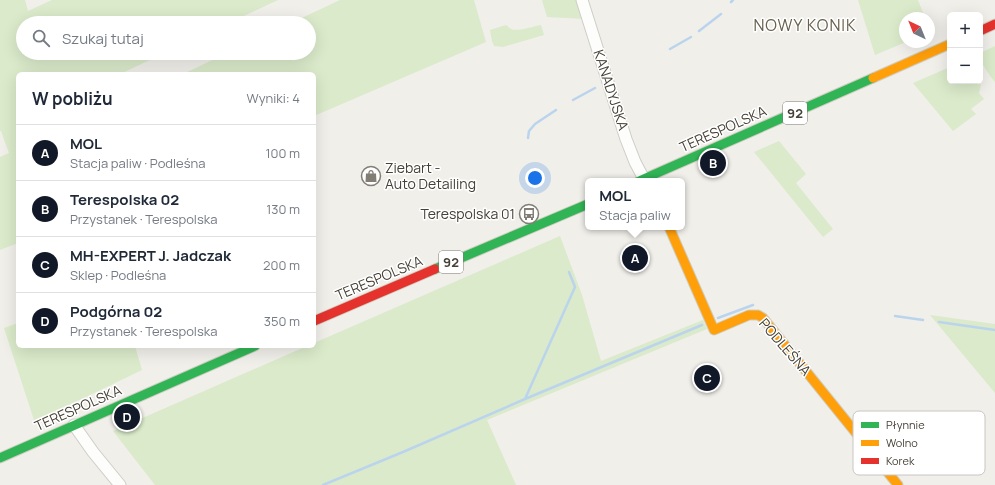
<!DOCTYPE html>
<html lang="pl">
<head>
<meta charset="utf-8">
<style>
  :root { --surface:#fff; --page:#f6f6f7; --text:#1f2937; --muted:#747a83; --line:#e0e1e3; --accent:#111827 }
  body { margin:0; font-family:Manrope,sans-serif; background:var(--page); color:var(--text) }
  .controls { position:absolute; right:12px; top:12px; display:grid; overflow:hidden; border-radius:6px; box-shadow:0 4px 16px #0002 }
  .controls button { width:36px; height:36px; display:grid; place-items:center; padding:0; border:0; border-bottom:1px solid var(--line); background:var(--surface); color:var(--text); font:20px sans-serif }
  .compass { position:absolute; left:899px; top:12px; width:36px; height:36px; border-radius:50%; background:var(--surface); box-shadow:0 4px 16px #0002; rotate:317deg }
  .you { position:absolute; left:535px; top:178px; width:14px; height:14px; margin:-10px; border:3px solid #fff; border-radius:50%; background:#1a73e8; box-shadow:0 0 0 6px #1a73e833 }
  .badge { display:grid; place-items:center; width:26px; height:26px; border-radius:50%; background:var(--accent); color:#fff; font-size:13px; font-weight:700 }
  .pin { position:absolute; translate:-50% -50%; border:2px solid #fff; box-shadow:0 1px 4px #0006 }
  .popup { position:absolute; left:585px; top:178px; width:100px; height:52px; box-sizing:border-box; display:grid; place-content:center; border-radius:6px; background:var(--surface); filter:drop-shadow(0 1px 3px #0005); font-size:13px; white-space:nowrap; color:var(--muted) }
  .popup b { font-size:15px; color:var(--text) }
  .popup::after { content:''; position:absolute; left:50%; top:100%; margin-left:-8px; border:8px solid transparent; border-top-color:var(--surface) }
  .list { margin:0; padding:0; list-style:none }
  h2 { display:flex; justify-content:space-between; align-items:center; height:52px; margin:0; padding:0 16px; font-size:17px }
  h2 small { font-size:13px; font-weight:400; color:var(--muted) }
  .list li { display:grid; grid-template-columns:26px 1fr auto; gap:12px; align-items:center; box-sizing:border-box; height:56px; padding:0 16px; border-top:1px solid var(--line) }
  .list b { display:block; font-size:15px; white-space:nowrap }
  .list p { margin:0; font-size:13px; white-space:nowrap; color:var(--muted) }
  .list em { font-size:13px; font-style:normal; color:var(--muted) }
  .icon { flex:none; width:22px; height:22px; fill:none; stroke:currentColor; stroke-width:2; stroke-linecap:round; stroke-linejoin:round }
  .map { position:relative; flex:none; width:995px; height:485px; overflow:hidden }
  .search { position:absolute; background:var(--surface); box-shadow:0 4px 16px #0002; left:16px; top:16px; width:300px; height:44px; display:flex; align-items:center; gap:10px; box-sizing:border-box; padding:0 14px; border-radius:22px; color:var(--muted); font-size:15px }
  .panel { position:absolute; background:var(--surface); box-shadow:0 4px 16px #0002; left:16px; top:72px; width:300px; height:276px; border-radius:6px }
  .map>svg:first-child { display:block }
  .green { fill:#daeaca }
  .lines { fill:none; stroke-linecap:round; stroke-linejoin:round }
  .stream { stroke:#bbd4ed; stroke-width:2.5 }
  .street-casing { stroke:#cecdc7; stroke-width:13 }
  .fast-casing { stroke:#cfcdc1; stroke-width:11 }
  .slow-casing { stroke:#cfcdc1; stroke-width:11 }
  .jam-casing { stroke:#cfcdc1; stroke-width:11 }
  .street { stroke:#fdfdfc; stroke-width:11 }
  .fast { stroke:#30b455; stroke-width:9 }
  .slow { stroke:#ff9f0a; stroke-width:9 }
  .jam { stroke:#e5322d; stroke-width:9 }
  .labels { text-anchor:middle; stroke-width:3; stroke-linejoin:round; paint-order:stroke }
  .shield { fill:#fff; stroke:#7e7a72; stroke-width:1 }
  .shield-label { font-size:13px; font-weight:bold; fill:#464136 }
  .street-label { font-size:14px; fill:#464136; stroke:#fff }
  .poi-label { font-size:14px; fill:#464136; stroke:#fff; text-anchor:start }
  .quarter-label { font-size:16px; letter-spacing:1px; fill:#68604d; stroke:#fff }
  .key { fill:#fff; stroke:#c8c6c3; stroke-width:1 }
  .key-label { font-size:11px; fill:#464136 }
</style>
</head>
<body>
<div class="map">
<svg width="995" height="485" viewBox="0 0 995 485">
  <rect width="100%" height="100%" fill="#f0efea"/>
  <path class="green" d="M0 0H25L28 11 52 0H278L229 23H23V53H165L120 74H18V243L0 250V157L9 153 1 131H0Z
    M340 0H474L486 42 314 116V74H183L227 53H309V23H291Z
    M542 0H579L585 19 547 17Z
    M858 0H918L925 18H905V42H906L875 55Z
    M506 25C508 26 509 28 511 29 518 32 534 26 541 25L544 35 503 47 494 46 492 41 490 30Z
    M995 46V82C989 74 980 64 980 53Z
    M950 67V81H978L981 85 979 93 984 99 971 109 976 114 953 131 913 83Z
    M779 141 806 174 796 183 833 229 823 237 754 152Z
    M560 236 582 295 601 361 703 320 707 329 487 420 516 485H155L113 431 307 346H314V343Z
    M930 315 995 324V393Z
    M18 323V346H135L142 370 88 396 34 420 4 328Z"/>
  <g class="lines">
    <path class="stream" d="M731 2 733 0
      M699 31 721 14
      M670 49 691 37
      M573 100 595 88
      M528 138 529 131 535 124 556 110
      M895 316 923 320
      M718 318 753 305
      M939 322 995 330
      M525 399 702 325
      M323 485 403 452 525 399 575 287 569 272"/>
    <defs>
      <path id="street" d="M582 0 626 139 635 162 645 181
        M74 425 93 452 120 485"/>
      <path id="fast" d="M639 181 873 78
        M435 269 588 204
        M0 458 255 346"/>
      <path id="slow" d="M873 78 950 44
        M669 227 714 330 749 315H758L763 318 898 485"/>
      <path id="jam" d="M980 31 995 24
        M314 321 435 269"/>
    </defs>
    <use href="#street" class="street-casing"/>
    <use href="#fast" class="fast-casing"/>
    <use href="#slow" class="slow-casing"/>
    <use href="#jam" class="jam-casing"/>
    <use href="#street" class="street"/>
    <use href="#fast" class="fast"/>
    <use href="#slow" class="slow"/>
    <use href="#jam" class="jam"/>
  </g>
  <defs>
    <symbol id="shop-ring" viewBox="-11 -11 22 22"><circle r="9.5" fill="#fff" stroke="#827e75" stroke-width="1.5"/><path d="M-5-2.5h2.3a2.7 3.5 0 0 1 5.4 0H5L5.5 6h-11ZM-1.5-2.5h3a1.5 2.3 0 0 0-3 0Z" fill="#827e75"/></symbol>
    <symbol id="bus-ring" viewBox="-11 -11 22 22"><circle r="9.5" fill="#fff" stroke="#827e75" stroke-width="1.5"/><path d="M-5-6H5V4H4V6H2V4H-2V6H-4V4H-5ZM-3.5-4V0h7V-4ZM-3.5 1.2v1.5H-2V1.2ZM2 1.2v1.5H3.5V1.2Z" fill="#827e75"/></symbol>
  </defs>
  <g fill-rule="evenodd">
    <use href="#shop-ring" x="360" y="165" width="22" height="22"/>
    <use href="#bus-ring" x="518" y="203" width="22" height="22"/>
  </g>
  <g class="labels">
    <g class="shield">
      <rect x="783" y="102" width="24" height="22" rx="3"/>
      <rect x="439" y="251" width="24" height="22" rx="3"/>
    </g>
    <g class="shield-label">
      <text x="795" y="118">92</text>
      <text x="451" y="267">92</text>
    </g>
    <g class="street-label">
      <text transform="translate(611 90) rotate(72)" y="5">KANADYJSKA</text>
      <text transform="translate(723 129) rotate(-24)" y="5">TERESPOLSKA</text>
      <text transform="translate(379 278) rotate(-23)" y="5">TERESPOLSKA</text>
      <text transform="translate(785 347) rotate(49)" y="5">PODLEŚNA</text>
      <text transform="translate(78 408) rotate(-24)" y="5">TERESPOLSKA</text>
    </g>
    <g class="poi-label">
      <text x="385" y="173">Ziebart -<tspan x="385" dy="16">Auto Detailing</tspan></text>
      <text x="515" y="219" text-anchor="end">Terespolska 01</text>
    </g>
    <g class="quarter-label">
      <text x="805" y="31">NOWY KONIK</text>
    </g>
  </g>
  <rect x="853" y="411" width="132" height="64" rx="6" class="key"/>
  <rect x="861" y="422" width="18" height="6" fill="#30b455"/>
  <rect x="861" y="440" width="18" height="6" fill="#ff9f0a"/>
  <rect x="861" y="458" width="18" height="6" fill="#e5322d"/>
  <g class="key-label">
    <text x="886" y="429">Płynnie</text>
    <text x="886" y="447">Wolno</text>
    <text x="886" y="465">Korek</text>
  </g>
</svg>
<div class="controls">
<button>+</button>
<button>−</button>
</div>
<svg class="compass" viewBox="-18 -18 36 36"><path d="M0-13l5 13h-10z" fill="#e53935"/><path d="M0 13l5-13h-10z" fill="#747a83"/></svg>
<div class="you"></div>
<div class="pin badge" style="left:635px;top:258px">A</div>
<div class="popup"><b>MOL</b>Stacja paliw</div>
<div class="pin badge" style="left:713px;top:163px">B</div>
<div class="pin badge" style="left:707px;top:378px">C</div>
<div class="pin badge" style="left:127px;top:417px">D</div>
<div class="search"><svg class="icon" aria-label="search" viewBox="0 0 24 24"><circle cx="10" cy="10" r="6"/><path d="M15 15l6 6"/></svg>Szukaj tutaj</div>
<section class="panel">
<h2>W pobliżu<small>Wyniki: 4</small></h2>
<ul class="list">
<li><span class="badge">A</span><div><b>MOL</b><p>Stacja paliw · Podleśna</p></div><em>100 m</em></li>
<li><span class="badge">B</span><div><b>Terespolska 02</b><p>Przystanek · Terespolska</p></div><em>130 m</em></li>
<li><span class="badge">C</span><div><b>MH-EXPERT J. Jadczak</b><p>Sklep · Podleśna</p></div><em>200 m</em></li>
<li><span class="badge">D</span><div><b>Podgórna 02</b><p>Przystanek · Terespolska</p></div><em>350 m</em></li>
</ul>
</section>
</div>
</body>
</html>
